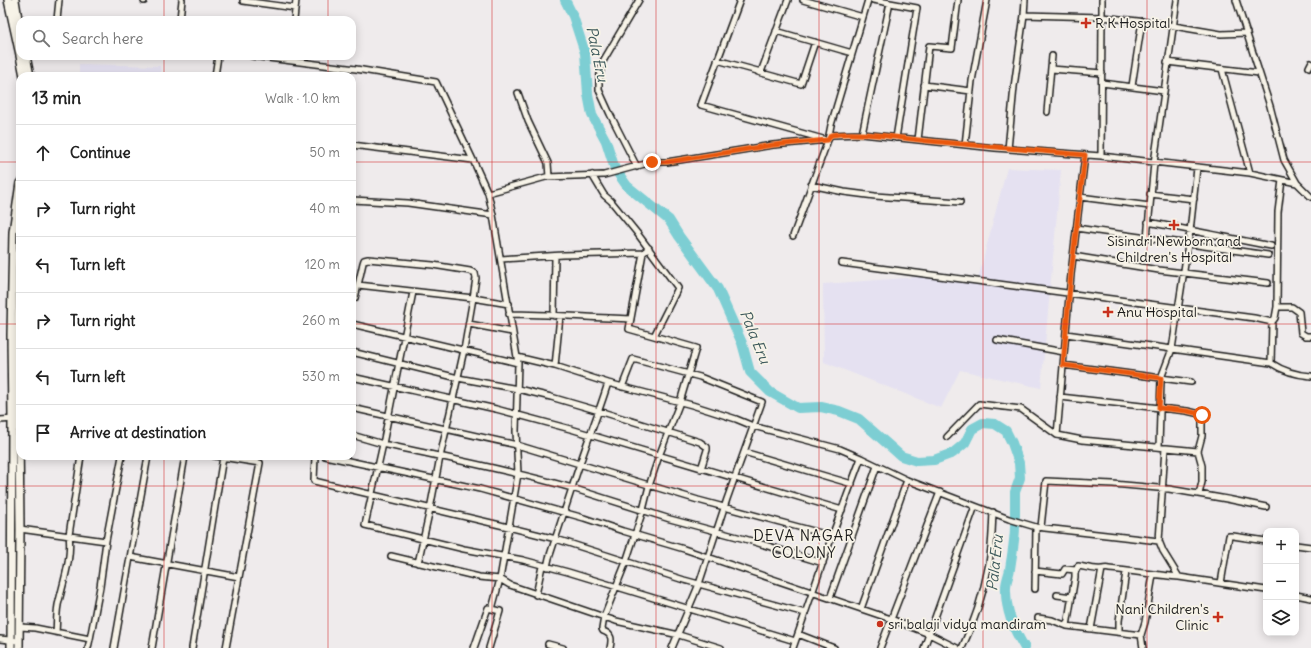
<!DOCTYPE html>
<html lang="en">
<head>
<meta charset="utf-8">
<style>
  :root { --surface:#fff; --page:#f6f6f6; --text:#222; --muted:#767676; --line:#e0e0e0 }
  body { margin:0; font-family:Delius,sans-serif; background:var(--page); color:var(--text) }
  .controls { position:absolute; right:12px; bottom:12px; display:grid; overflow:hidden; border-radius:8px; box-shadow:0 2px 10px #0003 }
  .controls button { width:36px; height:36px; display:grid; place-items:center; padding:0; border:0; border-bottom:1px solid var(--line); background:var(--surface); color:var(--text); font:20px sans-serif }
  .stop { position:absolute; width:12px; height:12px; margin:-9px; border:3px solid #ea580c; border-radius:50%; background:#fff }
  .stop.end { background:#ea580c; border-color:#fff; box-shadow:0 1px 4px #0008 }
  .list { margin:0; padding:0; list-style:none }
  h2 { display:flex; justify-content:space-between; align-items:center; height:52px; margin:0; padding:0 16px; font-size:17px }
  h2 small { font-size:13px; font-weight:400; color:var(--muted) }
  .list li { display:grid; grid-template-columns:26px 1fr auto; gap:12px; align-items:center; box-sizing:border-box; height:56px; padding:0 16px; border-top:1px solid var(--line) }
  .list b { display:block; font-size:15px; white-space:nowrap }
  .list em { font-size:13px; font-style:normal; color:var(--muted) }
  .icon { flex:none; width:22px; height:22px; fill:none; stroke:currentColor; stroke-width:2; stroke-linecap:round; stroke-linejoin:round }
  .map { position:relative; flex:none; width:1311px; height:648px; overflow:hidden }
  .search { position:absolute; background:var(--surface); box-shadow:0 2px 10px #0003; left:16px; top:16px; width:340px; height:44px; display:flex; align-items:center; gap:10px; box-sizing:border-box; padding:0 14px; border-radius:12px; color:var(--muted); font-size:15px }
  .panel { position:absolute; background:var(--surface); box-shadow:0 2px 10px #0003; left:16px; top:72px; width:340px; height:388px; border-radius:12px }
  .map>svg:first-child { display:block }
  .built { fill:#e5e1f1 }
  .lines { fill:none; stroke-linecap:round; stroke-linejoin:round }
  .river { stroke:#7dced3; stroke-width:10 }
  .street-casing { stroke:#1c1c1c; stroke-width:8 }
  .secondary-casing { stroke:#1c1c1c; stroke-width:10 }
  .street { stroke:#f7f3e8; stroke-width:5 }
  .secondary { stroke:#f7f3e8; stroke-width:7 }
  .route { stroke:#ea580c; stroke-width:5 }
  .grid { fill:none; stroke:#d62828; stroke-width:1; stroke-opacity:0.55 }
  .poi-dot { fill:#c8321e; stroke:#f7f3e8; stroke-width:1.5 }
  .labels { text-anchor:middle; stroke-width:3.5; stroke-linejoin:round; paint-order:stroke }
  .poi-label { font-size:14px; fill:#1c1c1c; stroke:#f7f3e8; text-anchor:start }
  .water-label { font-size:15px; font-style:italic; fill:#3e5a5c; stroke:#f7f3e8 }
  .neighbourhood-label { font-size:15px; letter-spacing:1px; fill:#1c1c1c; stroke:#f7f3e8 }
</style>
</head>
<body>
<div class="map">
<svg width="1311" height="648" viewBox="0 0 1311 648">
  <rect width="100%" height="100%" fill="#efebec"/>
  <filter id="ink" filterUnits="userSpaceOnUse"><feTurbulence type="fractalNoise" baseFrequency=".025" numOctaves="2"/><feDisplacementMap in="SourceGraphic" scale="8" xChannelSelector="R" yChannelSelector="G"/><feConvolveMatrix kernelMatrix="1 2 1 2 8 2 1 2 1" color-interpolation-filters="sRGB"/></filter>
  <g filter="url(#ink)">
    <path class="built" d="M79 64 160 66 161 76H79Z
      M1007 168 1061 170 1041 388 960 370 941 408 824 362 823 284 920 277 977 283Z"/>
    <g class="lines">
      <path class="river" d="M565 0 573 16 585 53 588 94 592 115 606 141 615 169 627 186 669 220 679 236 718 289 742 343 750 372 770 392 798 408 821 407 839 411 859 419 901 456 917 461 934 460 953 453 965 443 972 429 983 423 995 424 1006 431 1012 443 1019 463 1020 478 1015 492V516
        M1015 526C1015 540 1012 554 1010 569 1009 575 1006 581 1006 587 1005 610 1013 629 1025 648"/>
      <defs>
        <path id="street" d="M740 0 701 105 823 139
          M803 0 863 17
          M1025 0 1024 15 1102 17 1101 156
          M1102 0V17L1156 23 1221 34 1247 33
          M1236 0 1270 106 1284 160 1297 183
          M144 1V0
          M243 1 295 8
          M890 3 917 8 896 138
          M180 19 182 0
          M57 20 59 0
          M294 20 296 0
          M776 31 852 53
          M252 56 356 69 436 82 473 160
          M717 60 761 72 788 0
          M1167 62 1259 73
          M1309 67 1311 63
          M1051 69 1102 73
          M1222 69 1250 173
          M758 72 801 84 815 42
          M215 76 218 56
          M1102 83 1164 91
          M924 85 971 91
          M1132 86 1142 21
          M518 93 528 121 548 163 549 177
          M1047 112 1052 56
          M862 134 890 3 873 0
          M918 140 929 46 952 48 958 0
          M352 145 473 160 488 193 546 177 604 175 652 162H667L773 145 828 140 831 135 862 134 995 148 1101 156 1250 173 1297 183 1311 197
          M965 145 972 81 987 0
          M1008 149 1014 87 1024 15
          M1085 155 1071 274 1057 435 1082 440 1198 451
          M637 167 610 114 599 90V80L602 63 639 0
          M592 175 604 195 611 201 637 233 678 288 654 336 696 348 680 402 659 456 649 486 643 510 626 562 604 617 602 629 603 631C612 634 612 639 610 648
          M1282 180 1278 212 1277 307 1275 318 1272 322 1271 363C1283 371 1297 375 1311 376
          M811 185 844 192 875 196 960 202
          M1150 194 1194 199
          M1080 197 1150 206
          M352 200 408 203 493 215 488 193
          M1148 222 1271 246
          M1076 228 1147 238 1154 163 1177 0
          M793 236 828 140 831 125 868 0
          M1147 238 1268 255
          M649 248 643 253 629 329 654 336
          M1073 256 1159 270 1268 283
          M501 259 563 255 643 253
          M842 263 1254 318 1272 322
          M358 285 363 263 364 260 368 259 433 265 470 271 475 273 476 278 473 298 464 350 440 457 430 509 418 563
          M352 300 355 298 358 285 473 298 509 304
          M1277 307H1292L1299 312 1301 333 1306 336H1311
          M509 314C550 314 590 318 631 319
          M554 316 555 256
          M352 324 518 363
          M469 324 512 332
          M1066 334 1271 363
          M997 340 1064 352
          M352 352 458 378 518 389 551 397 599 411 700 442 707 447V450L701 469
          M517 357 555 366 608 383
          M1063 365 1191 382
          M555 366 560 316
          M352 377 496 409 574 430 842 510
          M622 387 633 359 700 377 762 402 727 499 699 584 672 648
          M1060 397 1187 411 1200 414 1202 421V436L1198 451 1202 466V482L1199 494
          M352 408 517 445 698 500 832 536 793 648
          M0 420 15 419
          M352 435 383 444 413 292
          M947 437 979 404 1021 409 1057 435
          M1159 447 1161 378 1172 349 1190 231 1197 168
          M744 452 852 484
          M215 456 260 463 226 648
          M315 456 314 481 500 525 556 539 684 580 805 613
          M325 456 480 489 584 518 623 531 684 549 891 619 929 634 957 648
          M861 458 907 480 975 506
          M1041 527 1046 481 1113 484 1169 489 1227 499 1266 507
          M20 529 106 541 122 456
          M1159 541 1165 448
          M1296 545 1311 547
          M391 556 479 577 500 579 510 585 616 621 679 635 721 648
          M130 557 239 577
          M823 563 745 539 670 519 572 488C583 452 597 418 608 383L692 405 736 419 753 426 840 449 861 458 832 536
          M547 567 549 558 572 488C510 470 446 458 383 444L365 525 464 549 523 560 568 572 795 641
          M1035 571 1062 574 1065 569 1076 570
          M1221 583 1229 536H1233L1266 541
          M1035 589 1036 527
          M536 595 542 566
          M1057 595 1072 597
          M1296 595 1311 598
          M830 598 877 466
          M492 609 500 579 518 474 516 431 518 363 493 215
          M861 609 907 480
          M1038 618 1052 620 1067 626 1141 635
          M1067 626 1075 577V573L1078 566C1086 567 1094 570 1102 569 1104 569 1106 568 1109 569 1132 571 1156 575 1179 577
          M20 627 35 628 90 639 100 587 106 541
          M1091 629 1102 569
          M56 632C57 623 56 610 59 601 64 580 72 557 69 535L81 456
          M1119 632V621L1126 572
          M798 634 834 648
          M0 639 19 641
          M548 644 563 648
          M88 648 90 639
          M114 648 148 456
          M152 648 185 456
          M192 648 223 457
          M474 648 488 608 500 611 489 648
          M880 648 940 492
          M924 648 975 506 1009 519 1036 527 1159 541 1163 551 1179 577 1266 590
          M962 648C974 623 983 595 988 568 992 550 992 531 993 512
          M1143 648 1141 635 1145 622 1153 575"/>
        <path id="secondary" d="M8 0 20 55
          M15 0 20 31
          M20 56 24 76
          M26 56 30 76
          M11 648 12 419 11 335 13 232 20 183
          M19 648 20 529 18 334 20 251"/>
      </defs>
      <use href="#street" class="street-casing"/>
      <use href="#secondary" class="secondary-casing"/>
      <use href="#street" class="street"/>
      <use href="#secondary" class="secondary"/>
    </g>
  </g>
  <g class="lines" filter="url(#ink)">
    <path class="route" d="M652 162H667L773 145 828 140 831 135C863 131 897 138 929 141 981 146 1033 150 1085 155L1071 274 1063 365 1161 378 1159 408 1187 411 1200 414 1202 415"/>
  </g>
  <path class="grid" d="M164 0V20M328 0V20M492 0V648M656 0V648M819 0V648M983 0V648M1147 0V648M164 56V76M328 56V76M0 162H20M352 162H1311M0 324H20M352 324H1311M164 456V648M328 456V648M0 486H1311"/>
  <g class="poi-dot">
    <path d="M1084 17h4v4h4v4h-4v4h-4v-4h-4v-4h4z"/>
    <path d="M1172 219h4v4h4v4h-4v4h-4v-4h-4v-4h4z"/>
    <path d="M1106 306h4v4h4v4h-4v4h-4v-4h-4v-4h4z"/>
    <path d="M1216 611h4v4h4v4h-4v4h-4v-4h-4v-4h4z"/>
    <circle cx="880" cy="624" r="4"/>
  </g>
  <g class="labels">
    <g class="poi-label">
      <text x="1095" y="28">R K Hospital</text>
      <text x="1174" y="246" text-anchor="middle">Sisindri Newborn and<tspan x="1174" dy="16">Children's Hospital</tspan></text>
      <text x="1117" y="317">Anu Hospital</text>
      <text x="1209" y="614" text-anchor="end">Nani Children's<tspan x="1209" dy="16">Clinic</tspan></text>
      <text x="888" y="629">sri balaji vidya mandiram</text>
    </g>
    <g class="water-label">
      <text transform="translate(597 54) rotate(78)" y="5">Pala Eru</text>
      <text transform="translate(755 337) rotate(68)" y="5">Pala Eru</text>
      <text transform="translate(995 563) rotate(-84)" y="5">Pala Eru</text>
    </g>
    <g class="neighbourhood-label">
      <text x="804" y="541">DEVA NAGAR<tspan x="804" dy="17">COLONY</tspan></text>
    </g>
  </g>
</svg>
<div class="controls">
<button>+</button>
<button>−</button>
<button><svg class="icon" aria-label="layers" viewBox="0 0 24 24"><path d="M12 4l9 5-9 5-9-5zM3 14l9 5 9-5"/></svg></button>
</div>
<div class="stop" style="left:1202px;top:415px"></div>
<div class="stop end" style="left:652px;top:162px"></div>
<div class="search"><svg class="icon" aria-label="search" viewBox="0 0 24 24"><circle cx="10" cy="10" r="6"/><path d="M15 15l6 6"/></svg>Search here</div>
<section class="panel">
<h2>13 min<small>Walk · 1.0 km</small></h2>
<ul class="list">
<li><svg class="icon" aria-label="ahead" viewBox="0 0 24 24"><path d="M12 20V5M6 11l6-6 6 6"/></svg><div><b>Continue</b></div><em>50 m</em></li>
<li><svg class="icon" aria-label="right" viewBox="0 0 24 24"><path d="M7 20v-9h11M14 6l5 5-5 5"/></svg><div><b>Turn right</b></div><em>40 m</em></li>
<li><svg class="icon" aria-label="left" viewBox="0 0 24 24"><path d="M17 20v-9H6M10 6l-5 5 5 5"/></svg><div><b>Turn left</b></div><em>120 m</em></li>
<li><svg class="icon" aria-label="right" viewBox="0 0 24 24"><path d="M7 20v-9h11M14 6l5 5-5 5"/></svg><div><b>Turn right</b></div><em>260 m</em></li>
<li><svg class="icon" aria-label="left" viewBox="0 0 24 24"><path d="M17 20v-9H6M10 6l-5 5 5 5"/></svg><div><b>Turn left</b></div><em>530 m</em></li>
<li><svg class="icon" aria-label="arrive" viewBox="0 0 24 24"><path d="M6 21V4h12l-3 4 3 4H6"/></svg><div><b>Arrive at destination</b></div></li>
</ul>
</section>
</div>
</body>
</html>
